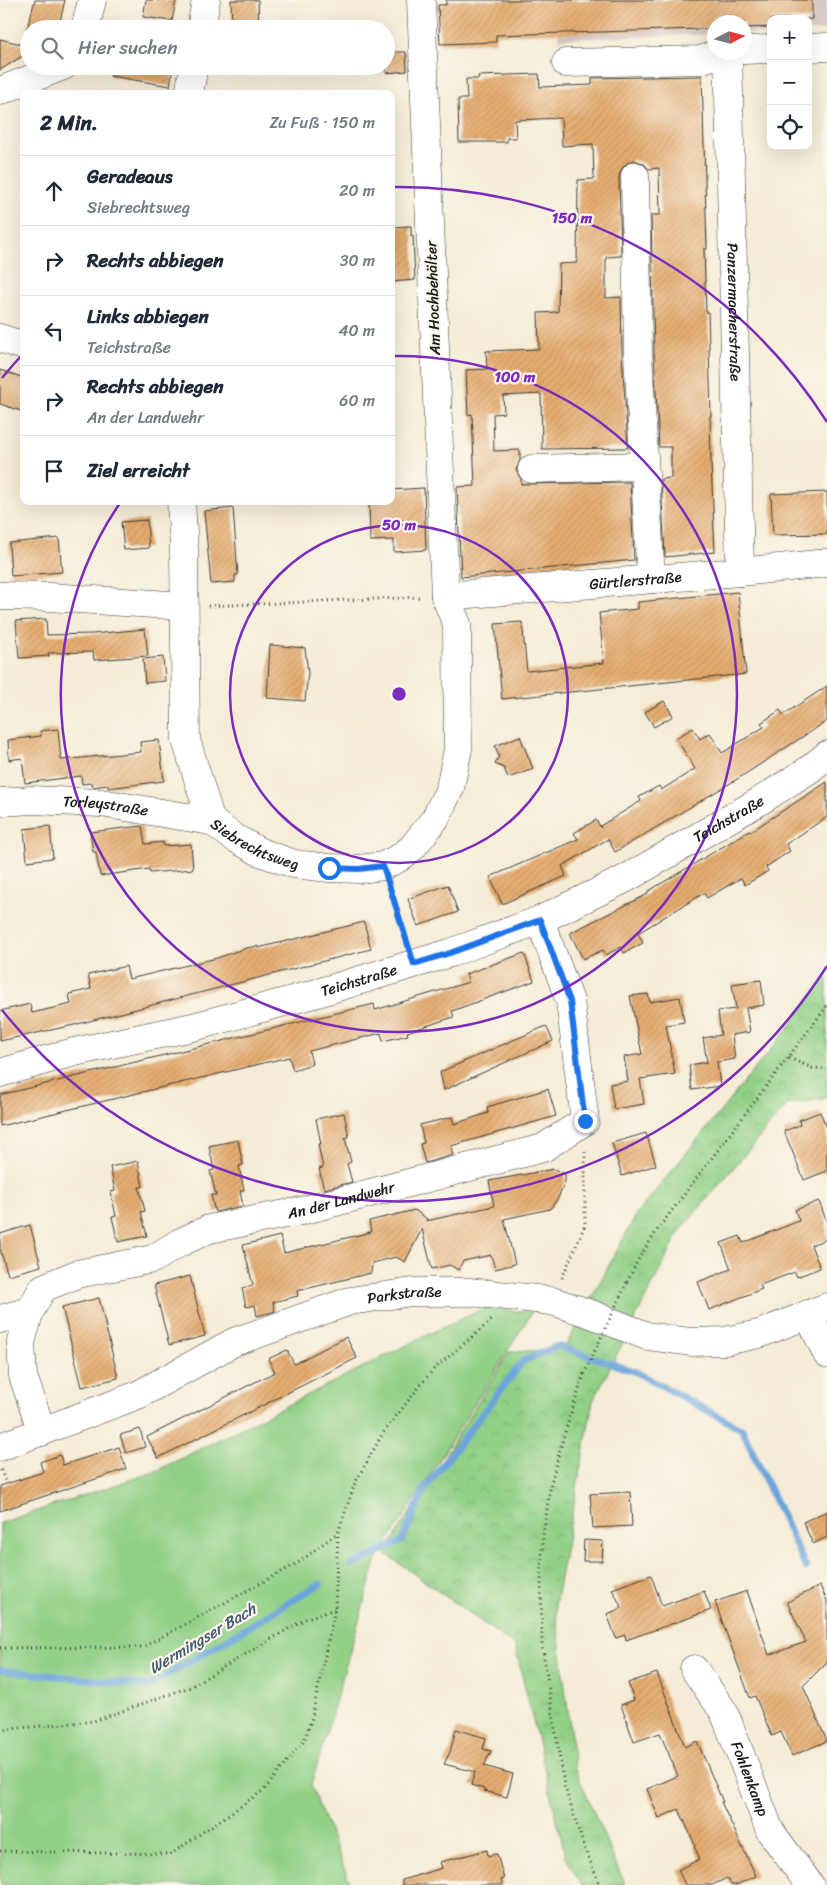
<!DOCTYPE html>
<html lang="de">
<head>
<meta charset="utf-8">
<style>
  :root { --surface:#fff; --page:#f2f2f3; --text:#1f2937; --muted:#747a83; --line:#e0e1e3 }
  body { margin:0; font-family:Sriracha,sans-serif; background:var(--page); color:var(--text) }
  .controls { position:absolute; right:15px; top:15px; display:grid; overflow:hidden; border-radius:10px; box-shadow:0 5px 20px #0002 }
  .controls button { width:45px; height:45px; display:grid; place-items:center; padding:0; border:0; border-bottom:1px solid var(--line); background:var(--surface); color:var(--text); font:25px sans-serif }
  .compass { position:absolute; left:707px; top:15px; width:45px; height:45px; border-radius:50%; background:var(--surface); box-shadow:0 5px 20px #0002; rotate:84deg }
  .stop { position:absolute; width:15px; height:15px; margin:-11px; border:4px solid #1a73e8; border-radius:50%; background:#fff }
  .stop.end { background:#1a73e8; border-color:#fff; box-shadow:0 1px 5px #0008 }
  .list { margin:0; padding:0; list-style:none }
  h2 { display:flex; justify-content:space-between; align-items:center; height:65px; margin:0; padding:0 20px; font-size:21px }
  h2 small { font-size:16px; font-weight:400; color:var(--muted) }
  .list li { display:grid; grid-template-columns:32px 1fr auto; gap:15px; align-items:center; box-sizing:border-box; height:70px; padding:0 20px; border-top:1px solid var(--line) }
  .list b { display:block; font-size:19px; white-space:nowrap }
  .list p { margin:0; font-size:16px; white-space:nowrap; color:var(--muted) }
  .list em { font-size:16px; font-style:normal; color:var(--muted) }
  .icon { flex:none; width:28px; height:28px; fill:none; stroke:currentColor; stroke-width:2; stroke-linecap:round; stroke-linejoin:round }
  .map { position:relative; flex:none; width:827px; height:1885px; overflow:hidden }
  .search { position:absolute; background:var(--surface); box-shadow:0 5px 20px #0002; left:20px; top:20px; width:375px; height:55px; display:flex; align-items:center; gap:12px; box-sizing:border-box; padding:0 18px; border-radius:28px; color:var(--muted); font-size:19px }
  .panel { position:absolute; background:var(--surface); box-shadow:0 5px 20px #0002; left:20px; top:90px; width:375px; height:415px; border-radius:10px }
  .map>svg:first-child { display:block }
  .industrial { fill:#d0c0bc }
  .park { fill:url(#park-crowns); stroke:#567651 }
  .garden { fill:#91d086; stroke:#567651 }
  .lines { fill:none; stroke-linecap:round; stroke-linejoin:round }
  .stream { stroke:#6ba4da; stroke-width:7 }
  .building { fill:url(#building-hatch) }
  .minor-casing { stroke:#3c3b38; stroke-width:29 }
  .path { stroke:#3c3b38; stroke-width:3; stroke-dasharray:1 4; stroke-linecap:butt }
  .minor { stroke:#fff; stroke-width:28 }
  .path-bridge { stroke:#3c3b38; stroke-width:3; stroke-dasharray:1 4; stroke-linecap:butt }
  .route { stroke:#1a73e8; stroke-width:6 }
  .ring { fill:none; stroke:#7b2cbf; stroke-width:2.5 }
  .labels { text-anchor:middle; stroke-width:4.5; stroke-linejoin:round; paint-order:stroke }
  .street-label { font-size:15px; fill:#1c1c1c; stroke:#fbf7ec }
  .water-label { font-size:16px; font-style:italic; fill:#405971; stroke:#fbf7ec }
  .centre { fill:#7b2cbf; stroke:#fbf7ec; stroke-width:2.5 }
  .ring-label { font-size:15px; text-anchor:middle; font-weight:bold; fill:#7b2cbf; stroke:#fbf7ec; stroke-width:4.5; stroke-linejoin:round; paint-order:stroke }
</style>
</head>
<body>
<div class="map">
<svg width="827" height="1885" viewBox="0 0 827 1885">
  <defs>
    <pattern id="park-crowns" width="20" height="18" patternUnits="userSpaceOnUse" patternTransform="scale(1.25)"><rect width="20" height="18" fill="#91d086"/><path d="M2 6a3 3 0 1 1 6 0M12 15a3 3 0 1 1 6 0" fill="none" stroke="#7cb273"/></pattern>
    <pattern id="building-hatch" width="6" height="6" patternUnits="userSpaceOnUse" patternTransform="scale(1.25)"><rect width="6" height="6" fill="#e5ac6f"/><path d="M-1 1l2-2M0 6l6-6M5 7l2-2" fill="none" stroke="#c49360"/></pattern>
  </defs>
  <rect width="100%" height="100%" fill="#fbf7ec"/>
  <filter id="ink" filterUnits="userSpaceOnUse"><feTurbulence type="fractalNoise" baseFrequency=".02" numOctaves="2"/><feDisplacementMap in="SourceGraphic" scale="10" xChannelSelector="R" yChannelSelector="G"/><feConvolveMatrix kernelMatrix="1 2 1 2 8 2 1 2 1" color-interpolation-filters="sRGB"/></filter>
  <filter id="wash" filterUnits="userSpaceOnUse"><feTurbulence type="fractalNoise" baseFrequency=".0096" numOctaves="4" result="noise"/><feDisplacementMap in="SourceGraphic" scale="20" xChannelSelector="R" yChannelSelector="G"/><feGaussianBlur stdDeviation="1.12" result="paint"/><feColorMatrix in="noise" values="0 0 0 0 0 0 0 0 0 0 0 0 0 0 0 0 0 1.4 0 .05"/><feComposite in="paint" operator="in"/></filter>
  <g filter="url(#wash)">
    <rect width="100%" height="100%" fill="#f4ecd6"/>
    <path class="industrial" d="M557 0H827V30L808 31V19H771V32L745 33 744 22H714V34L558 39Z"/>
    <path class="park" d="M827 975V1098L787 1105 680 1231 593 1401 555 1605 575 1769 625 1885H582L566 1858 515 1646 385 1553 509 1352 564 1349 636 1215 785 1032Z"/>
    <path class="garden" d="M484 1308 532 1312 376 1561 311 1786 351 1885H0V1523L154 1472 425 1336Z"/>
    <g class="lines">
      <path class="stream" d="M352 1565 402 1541 425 1488 523 1361 558 1346 634 1371 742 1429 806 1568
        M0 1670 149 1686 320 1584"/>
    </g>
    <g id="blocks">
      <path class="building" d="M35 0H65L58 29H27Z
        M146 0H176L172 21 143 17Z
        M231 0H258L259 29H232Z
        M446 0H812V19H771V27L744 28V22H714V28L701 29 496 35V42L440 44 438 5H446Z
        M0 39 29 46V52L0 70Z
        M386 52H406L407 71 386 73Z
        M111 66H173L170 86 110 76Z
        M539 74 540 87 592 85V78L702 76 707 249H704L706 312H708L711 416H710L711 462 715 552 665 557 661 479 671 478V447H659L654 353 651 215H660L659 168 649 169 643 163 634 160 627 163 622 168 619 176 621 256 606 257V298L621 297 622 355 628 448 542 449 541 394 503 396 504 413 493 414 494 451 520 450V460L516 470 521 479V484L630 482 634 560 461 577 457 487 475 486 472 414 468 415 466 370 487 369 486 351 539 349 538 313 558 312 559 264 577 263 578 180 594 179 593 144 562 146 561 118 515 120 516 138H507V142H459L458 99H467L466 79H479L478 76Z
        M411 226V236L413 235 415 280 391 282V227Z
        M0 370 24 378V412L0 404Z
        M424 488 426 550 394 552V540L370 541 369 501H391V490Z
        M827 492V534L773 535 771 494Z
        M233 508 238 575H235V582L211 584 204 511Z
        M147 520 149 548 124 550 121 522Z
        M59 538 62 572 11 576 9 543Z
        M738 592 746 674 502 699 495 624 522 622 527 671 604 663 599 613 638 609V602Z
        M46 619 47 635 92 634 145 629 148 656 94 660 93 652 48 653 49 656 19 658 16 621Z
        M270 645 305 648 308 673 305 701 267 698Z
        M163 657 165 681 145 683 143 659Z
        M827 686V721L739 778 615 852 608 839 562 866 566 876 502 904 490 877 578 839 574 833 596 820 601 828 600 826 641 801 639 797 659 786 661 790 695 769 676 738 693 728 700 739 710 733 722 753 764 727 761 723 780 710 783 715Z
        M664 701 673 716 654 727 645 712Z
        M58 729 61 760 141 752 140 742 159 740 164 781 108 788V785L93 787 92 783 82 784 81 776 25 783 22 758 9 760 8 740 41 736 40 731Z
        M520 736 533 769 508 778 504 768 495 764 499 756 495 746Z
        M827 782V817L786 844 790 851 766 867 768 871 745 885 741 878 707 898 704 893 638 933 643 943 624 953 621 947 606 955 603 950 583 959 570 933 648 894 647 892 749 831 750 832Z
        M50 826 53 858 27 861 24 829Z
        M142 826 145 844 163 842V846L191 844 193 869 150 873 149 869 100 876 96 852H93L90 832Z
        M448 885 458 912 418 926 408 899Z
        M364 922 371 949 74 1025 0 1041V1011L30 1004 32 1013 71 1004 69 994 91 989 88 975 126 966 129 979 217 958 246 948 258 946V948Z
        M524 953 534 981 452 1011 454 1017 407 1032 408 1035 383 1041 381 1033 309 1051 312 1064 293 1070 289 1057 0 1126V1095L374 1004 375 1010 469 982 466 974Z
        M761 980 764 1005 746 1008 750 1032 732 1035 735 1059 717 1062 720 1086 692 1090 689 1065 707 1062 703 1038 721 1035 718 1011 736 1009 732 984Z
        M648 994 650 1002 680 997 684 1022 666 1025 675 1074 640 1079 644 1104 614 1109 610 1084 628 1081 624 1057 642 1054 630 996Z
        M546 1026 553 1041 444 1090 440 1072Z
        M548 1089 556 1116 451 1146 453 1155 425 1163 420 1144 424 1143 420 1125 452 1117 454 1124 488 1113 487 1107Z
        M820 1112 827 1128V1171L804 1180 784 1131 800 1125 799 1120Z
        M344 1113 349 1137 345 1138 351 1162 347 1164 352 1182 324 1189 319 1169 323 1168 318 1144H321L316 1119Z
        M646 1133 656 1165 622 1176 612 1143Z
        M238 1140 243 1165 239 1166 244 1190 240 1191 243 1206 215 1212 211 1195H216L210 1171 214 1170 209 1146Z
        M138 1161 143 1187H139L145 1211 141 1212 147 1236 118 1242 112 1217 116 1216 111 1192 115 1191 110 1167Z
        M554 1169 565 1174V1181L558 1198 550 1209 504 1219 515 1264 495 1269 491 1255 463 1261 458 1270 450 1265 432 1269 422 1229 405 1262 396 1257 372 1263 371 1273 297 1291 298 1296 273 1302 275 1311 269 1313 257 1316 255 1305 246 1307 242 1288 253 1285 243 1245 280 1236 284 1253 371 1232 369 1221 415 1210 427 1219 426 1221 494 1206 489 1181Z
        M819 1201 827 1223V1239L811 1245 820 1268 797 1277 795 1272 760 1285 762 1289 709 1310 698 1282 731 1269 721 1243 740 1236 743 1243 799 1221 795 1210Z
        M30 1225 41 1266 8 1275 0 1249V1234Z
        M190 1276 205 1336 169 1345 154 1285Z
        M99 1298 118 1378 82 1387 62 1307Z
        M346 1337 357 1358 158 1458 147 1437 275 1372 268 1359 287 1350 294 1364Z
        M140 1429 145 1447 126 1453 120 1435Z
        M119 1447 126 1469 0 1511V1486L43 1472 40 1462 60 1455 63 1465Z
        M630 1492 632 1526 593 1528 590 1494Z
        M827 1511V1537L813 1544 803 1522Z
        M584 1540 603 1541 602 1561H583Z
        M651 1575 662 1606 704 1591 711 1610 626 1640 625 1635 616 1638 607 1614 622 1608 612 1589Z
        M820 1586 827 1601V1662L803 1686 827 1741 792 1756 781 1732 772 1736 755 1696 750 1698 715 1602 747 1591 769 1655 806 1642 787 1602Z
        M657 1673 685 1747 697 1741 723 1802H721L756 1876 736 1885H731L727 1878 712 1885H685L678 1870 700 1859 694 1846 695 1845 679 1809 659 1818 647 1789 678 1776 660 1733 634 1742 621 1705 634 1700 628 1683Z
        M456 1729 486 1738 483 1749 491 1751 484 1766 513 1774 507 1797 484 1791V1789L471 1785 475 1772 444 1764 450 1752Z
        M487 1850 488 1856 497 1854 504 1879 501 1880 503 1885H402V1880L442 1868 440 1862Z"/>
    </g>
  </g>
  <g filter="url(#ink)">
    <use href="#blocks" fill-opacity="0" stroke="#3c3b38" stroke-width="1"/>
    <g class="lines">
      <defs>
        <g id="minor">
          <path d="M85 29 92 0"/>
          <path d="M201 29 206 0"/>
          <path d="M808 48 827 47"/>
          <path d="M744 50 771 49"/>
          <path id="s1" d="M728 52 740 572"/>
          <path d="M566 63 701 60 721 52"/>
          <path d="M0 91 63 66"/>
          <path d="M189 94 194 66"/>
          <path d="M635 176 638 354 651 579"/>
          <path d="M0 338 24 346"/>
          <path d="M532 469 644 466"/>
          <path id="s2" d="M181 501 184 548 186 740 211 821 235 838 260 852 294 864 329 868 359 869 383 866 399 858 412 848 435 819 450 788 458 749 457 624 445 596 421 0"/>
          <path d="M0 596 49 597 184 606"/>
          <path id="s3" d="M445 596 740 572 827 563"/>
          <path id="s4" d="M0 802 32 800 101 803 211 821"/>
          <path id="s5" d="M0 1073 74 1052 193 1027 314 994 450 953 540 920 625 879 760 801 810 769 827 755"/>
          <path d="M808 1314 827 1354"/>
          <path d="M0 1319 30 1311"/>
          <path id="s6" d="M42 1432 23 1376 21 1342 30 1311 43 1288 77 1274 153 1259 179 1243 209 1229 301 1211 543 1148 585 1121 570 1001 540 920"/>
          <path id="s7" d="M0 1447 138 1395 234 1342 350 1301 412 1292H469L536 1299 552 1301 591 1314 647 1336 691 1342 725 1341 759 1334 827 1307"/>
          <path id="s8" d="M694 1669 724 1712 770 1831 810 1885"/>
        </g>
      </defs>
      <use href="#minor" class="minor-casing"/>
      <path class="path" d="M208 606 422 597
        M390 888 407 942
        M789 1058 812 1068 827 1069
        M562 1278 585 1225V1152
        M627 1282 639 1258 658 1229 827 1006
        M584 1374 564 1435 551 1483 543 1535 541 1574 542 1645 564 1785 585 1849 600 1885
        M1 1470 6 1484
        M0 1648 143 1647 298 1563 337 1533
        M0 1730 94 1721 190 1687 307 1618 335 1609
        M0 1851 171 1854 264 1790 304 1741 311 1721 335 1609 338 1533 355 1483 383 1433 423 1382 434 1369 493 1319"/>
      <use href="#minor" class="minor"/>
      <path class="path-bridge" d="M584 1374 627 1282"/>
    </g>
  </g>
  <g class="lines" filter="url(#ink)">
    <path class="route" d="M329 868 359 869 383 866 414 964 450 953 540 920 570 1001 585 1121"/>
  </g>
  <g class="ring">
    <circle cx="399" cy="694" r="169"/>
    <path d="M393 356A338 338 0 1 1 120 503"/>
    <path d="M827 966A507 507 0 0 1 2 1010M2 378A507 507 0 0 1 22 355M395 187A507 507 0 0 1 827 422"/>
  </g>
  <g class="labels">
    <g class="street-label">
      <text transform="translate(433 298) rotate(-92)" y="5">Am Hochbehälter</text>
      <text dy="5" stroke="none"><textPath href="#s1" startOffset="260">Panzermacherstraße</textPath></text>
      <text dy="5" stroke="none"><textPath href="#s3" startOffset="191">Gürtlerstraße</textPath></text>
      <text dy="5" stroke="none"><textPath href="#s4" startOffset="106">Torleystraße</textPath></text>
      <text dy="5" stroke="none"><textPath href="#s5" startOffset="776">Teichstraße</textPath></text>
      <text dy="5" stroke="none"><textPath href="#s2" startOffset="374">Siebrechtsweg</textPath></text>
      <text dy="5" stroke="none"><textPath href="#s5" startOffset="371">Teichstraße</textPath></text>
      <text dy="5" stroke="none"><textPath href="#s6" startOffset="465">An der Landwehr</textPath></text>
      <text dy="5" stroke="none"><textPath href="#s7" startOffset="435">Parkstraße</textPath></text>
      <text dy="5" stroke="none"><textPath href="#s8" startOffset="124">Fohlenkamp</textPath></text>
    </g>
    <g class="water-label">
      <text transform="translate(202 1638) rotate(-31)" y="6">Wermingser Bach</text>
    </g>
  </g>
  <circle cx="399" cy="694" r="8" class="centre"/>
  <g class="ring-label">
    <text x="572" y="223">150 m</text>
    <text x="515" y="382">100 m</text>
    <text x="399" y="530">50 m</text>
  </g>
</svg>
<div class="controls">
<button>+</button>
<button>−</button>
<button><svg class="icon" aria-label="locate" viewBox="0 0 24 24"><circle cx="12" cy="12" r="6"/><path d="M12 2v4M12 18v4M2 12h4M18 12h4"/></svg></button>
</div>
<svg class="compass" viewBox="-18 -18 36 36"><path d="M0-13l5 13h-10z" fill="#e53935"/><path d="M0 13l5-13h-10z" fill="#747a83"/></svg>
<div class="stop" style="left:329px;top:868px"></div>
<div class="stop end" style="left:585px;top:1121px"></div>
<div class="search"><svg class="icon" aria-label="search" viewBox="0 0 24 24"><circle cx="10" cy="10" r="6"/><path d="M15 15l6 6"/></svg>Hier suchen</div>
<section class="panel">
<h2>2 Min.<small>Zu Fuß · 150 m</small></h2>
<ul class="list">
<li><svg class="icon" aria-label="ahead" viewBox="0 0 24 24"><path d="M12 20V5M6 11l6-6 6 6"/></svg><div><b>Geradeaus</b><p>Siebrechtsweg</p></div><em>20 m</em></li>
<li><svg class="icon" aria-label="right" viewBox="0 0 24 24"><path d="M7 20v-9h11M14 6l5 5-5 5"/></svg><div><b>Rechts abbiegen</b></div><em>30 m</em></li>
<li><svg class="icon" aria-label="left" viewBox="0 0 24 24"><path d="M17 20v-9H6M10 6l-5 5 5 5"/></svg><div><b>Links abbiegen</b><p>Teichstraße</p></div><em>40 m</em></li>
<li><svg class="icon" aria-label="right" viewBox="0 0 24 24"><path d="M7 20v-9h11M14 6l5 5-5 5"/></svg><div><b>Rechts abbiegen</b><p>An der Landwehr</p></div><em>60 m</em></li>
<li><svg class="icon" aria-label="arrive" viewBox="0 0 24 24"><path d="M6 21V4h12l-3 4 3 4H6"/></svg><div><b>Ziel erreicht</b></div></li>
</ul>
</section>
</div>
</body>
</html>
